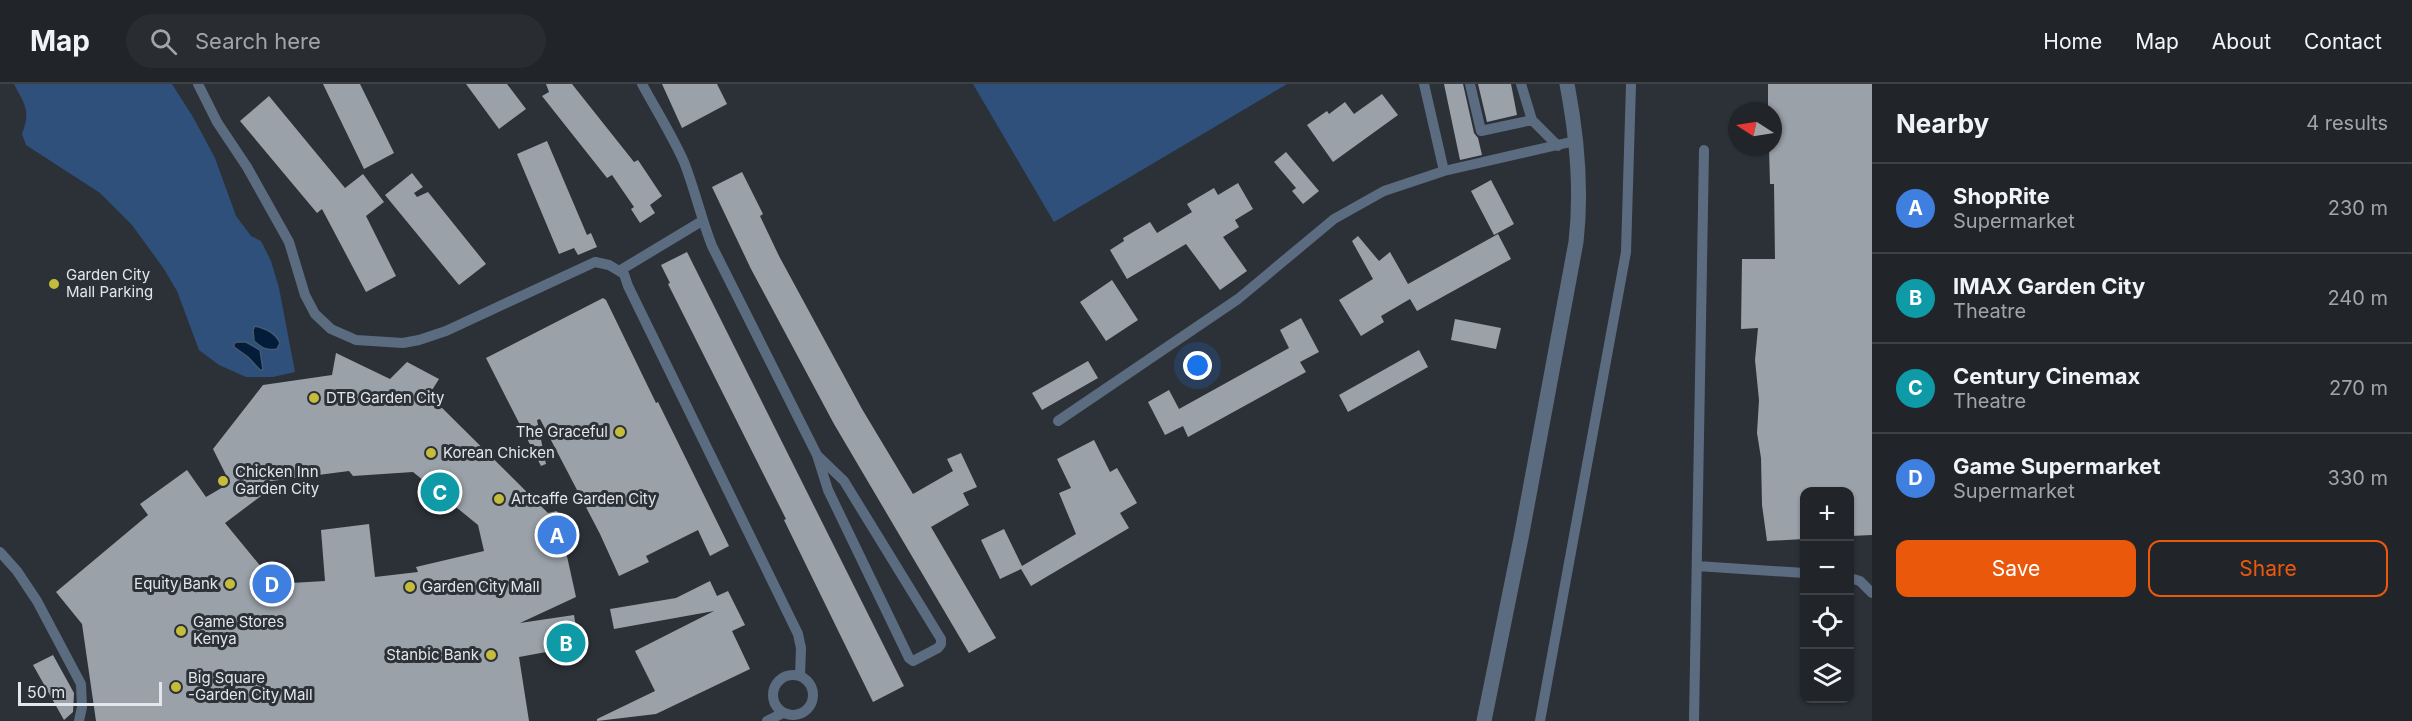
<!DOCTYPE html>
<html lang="en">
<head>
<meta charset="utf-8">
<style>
  :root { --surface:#21252a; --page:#292d32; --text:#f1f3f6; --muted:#a2a5a8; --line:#3e4247; --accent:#ea580c }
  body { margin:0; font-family:Inter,sans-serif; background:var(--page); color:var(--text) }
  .controls { position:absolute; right:18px; bottom:18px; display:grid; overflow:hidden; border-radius:12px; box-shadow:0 2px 4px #0004 }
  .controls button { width:54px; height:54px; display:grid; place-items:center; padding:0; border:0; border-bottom:2px solid var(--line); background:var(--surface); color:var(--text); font:30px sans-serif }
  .compass { position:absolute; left:1728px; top:18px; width:54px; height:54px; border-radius:50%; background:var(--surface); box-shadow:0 2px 4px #0004; rotate:282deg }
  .scale { position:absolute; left:18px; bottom:15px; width:144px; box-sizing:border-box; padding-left:6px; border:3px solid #e3e6eb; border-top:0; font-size:16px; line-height:21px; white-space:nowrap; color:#e3e6eb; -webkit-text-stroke:4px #2c3138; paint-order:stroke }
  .you { position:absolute; left:1198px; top:282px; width:21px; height:21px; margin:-15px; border:4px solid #fff; border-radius:50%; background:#1a73e8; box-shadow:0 0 0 9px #1a73e833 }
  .badge { display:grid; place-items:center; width:39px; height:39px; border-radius:50%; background:var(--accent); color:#fff; font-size:20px; font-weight:700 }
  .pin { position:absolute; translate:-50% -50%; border:3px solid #fff; box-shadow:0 2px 6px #0006 }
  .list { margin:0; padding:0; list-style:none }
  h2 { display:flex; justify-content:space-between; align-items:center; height:78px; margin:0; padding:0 24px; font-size:26px }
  h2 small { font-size:20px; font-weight:400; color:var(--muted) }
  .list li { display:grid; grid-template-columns:39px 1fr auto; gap:18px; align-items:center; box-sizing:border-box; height:90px; padding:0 24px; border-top:2px solid var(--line) }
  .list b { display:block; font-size:22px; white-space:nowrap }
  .list p { margin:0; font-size:20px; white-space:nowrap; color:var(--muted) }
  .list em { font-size:20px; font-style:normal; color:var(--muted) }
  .actions { display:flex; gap:12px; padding:18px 24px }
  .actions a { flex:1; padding:14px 0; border:2px solid var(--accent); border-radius:12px; text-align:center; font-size:21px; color:var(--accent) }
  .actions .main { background:var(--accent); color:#fff }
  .icon { flex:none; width:33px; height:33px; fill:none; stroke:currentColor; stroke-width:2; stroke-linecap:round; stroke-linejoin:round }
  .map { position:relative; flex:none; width:1872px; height:637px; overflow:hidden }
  header { display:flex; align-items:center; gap:36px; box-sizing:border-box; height:84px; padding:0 30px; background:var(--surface); border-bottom:2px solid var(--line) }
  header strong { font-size:28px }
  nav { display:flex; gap:33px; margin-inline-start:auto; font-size:21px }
  .search { width:420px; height:54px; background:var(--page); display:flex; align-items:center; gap:15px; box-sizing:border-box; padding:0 21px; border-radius:33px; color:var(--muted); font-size:22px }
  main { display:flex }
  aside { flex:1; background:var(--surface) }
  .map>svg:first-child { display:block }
  .green { fill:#2e507b }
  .water { fill:#031c3a; stroke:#46596f; stroke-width:1.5 }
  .building { fill:#9ba1a9; fill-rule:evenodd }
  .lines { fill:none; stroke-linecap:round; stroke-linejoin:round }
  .lane { stroke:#5c6c80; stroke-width:10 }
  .street { stroke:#5c6c80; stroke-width:15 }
  .poi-dot { fill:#c6bc3c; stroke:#2c3138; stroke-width:2 }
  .labels { text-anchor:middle; stroke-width:6; stroke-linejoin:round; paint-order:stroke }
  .poi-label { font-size:15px; fill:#e3e6eb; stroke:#2c3138; text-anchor:start }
</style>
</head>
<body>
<header>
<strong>Map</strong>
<div class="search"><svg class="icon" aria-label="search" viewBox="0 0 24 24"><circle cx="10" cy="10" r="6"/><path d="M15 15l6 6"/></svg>Search here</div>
<nav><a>Home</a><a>Map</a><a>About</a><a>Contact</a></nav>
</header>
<main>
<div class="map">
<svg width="1872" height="637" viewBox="0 0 1872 637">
  <rect width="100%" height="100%" fill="#2c3138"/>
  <path class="green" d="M14 0H172L193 33 215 74 236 132 251 152 261 157 271 177 279 204 295 288 273 293H246L219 281 199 266 177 207 164 185 132 141 100 109 26 61 22 50C31 27 25 21 14 0Z
    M973 0H1287L1054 138Z"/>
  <path class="water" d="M255 242C266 245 275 248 280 259L277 265C267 267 262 264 254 257L253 246Z
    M238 258H246L260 266 263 286H260L248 273 234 263V259Z"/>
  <path class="building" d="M323 0H360L394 69 364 85Z
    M466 0H507L526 25 499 45Z
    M546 0H572L634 78 638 76 662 112 650 121 655 129 640 139 631 125 634 123 612 91 607 94 542 12 549 8Z
    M662 0H717L727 20 682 44Z
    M1444 0H1463L1474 49 1478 54 1482 71 1460 76Z
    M1478 0H1511L1517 31 1487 38Z
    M1768 0H1872V451L1850 452V408H1804V455L1767 457 1762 421 1761 374 1757 349 1759 316 1755 276 1758 244 1741 245 1742 175H1775L1774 100H1770L1769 63H1773V27H1768Z
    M1382 10 1398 31 1333 78 1307 41 1327 27 1329 30 1345 18 1354 30Z
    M269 12 345 104 363 90 384 118 366 132 396 192 366 208 322 125 317 129 240 37Z
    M547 57 587 151 591 149 597 163 578 171 574 164 559 170 517 70Z
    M1286 68 1319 107 1303 120 1292 107 1296 104 1274 78Z
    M742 88 763 130 760 132 779 172 862 325 913 410 953 387 947 375 961 369 977 403 963 409 969 421 931 443 996 554 969 569 834 340 751 185 712 103Z
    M412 89 423 103 414 109 417 113 428 108 486 180 459 201 385 111Z
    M1491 96 1514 140 1494 151 1471 107Z
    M1238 99 1253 125 1235 136 1239 143 1223 153 1247 187 1220 206 1186 160 1127 195 1110 166 1124 157 1123 154 1150 138 1157 149 1192 128 1187 120 1214 104 1218 111Z
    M1498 150 1511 175 1417 227 1410 215 1381 232 1384 238 1361 252 1339 216 1373 195 1352 157 1358 152 1379 177 1390 168 1408 200Z
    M687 168 904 602 873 618 784 436 786 435 668 200 670 199 661 181Z
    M1112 196 1138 236 1106 257 1080 218Z
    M603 214 606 216 656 319 658 318 729 462 710 472 698 446 646 472 649 478 619 492 600 450 540 335 537 336 546 380 541 382 486 274Z
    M1301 234 1319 268 1300 278 1306 288 1188 353 1183 342 1165 351 1148 318 1169 306 1179 325 1289 264 1280 246Z
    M1455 235 1501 244 1496 265 1451 256Z
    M1419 266 1428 283 1348 328 1339 311Z
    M336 269 390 295 407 278 439 295 429 311 548 429 557 427 576 513 520 539 574 531 579 562 519 573 529 637H96L82 540 56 508 148 431 140 420 187 386 206 413 230 399 213 365 263 301 332 291ZM349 387 353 392 413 388 478 441 484 467 416 483 418 488 375 493 369 440 321 446 325 497 291 499 269 479 262 484 225 439 265 409 264 398Z
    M1088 277 1098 294 1042 326 1032 309Z
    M1094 356 1110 388 1117 384 1137 419 1120 429 1129 444 1031 502 1021 485 1000 495 981 456 1004 445 1022 482 1076 450 1059 409 1071 404 1057 375Z
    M710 497 717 512 728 507 745 541 732 547 750 585 656 630 597 637V635L655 607 635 567 714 527 614 545 610 525 676 514Z
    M53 571 74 609 73 628 64 636 33 581Z"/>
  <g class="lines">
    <path class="lane" d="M198 0 217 38 247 83 289 158 305 211 315 230 331 245 356 256 403 259 419 256 446 247 595 178 609 181 624 190 628 202 798 550 801 564 800 592
      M642 0C656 26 672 51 684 78 695 106 701 134 712 162L817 371 828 406 909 574 913 577 938 564 941 560V555L844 397 817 371
      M1424 0 1444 87 1575 57
      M1470 0 1481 47 1532 36
      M1521 0 1532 36 1558 62
      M619 187 702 137
      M1058 337 1238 215 1334 135 1384 107 1444 87
      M0 468 17 487 37 517 81 600 82 623 79 637
      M1697 482 1804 489
      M1850 494 1860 497 1872 509
      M773 611a20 20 0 1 1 40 0a20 20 0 1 1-40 0Z
      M767 637 783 629
      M1540 637 1626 168 1631 0
      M1694 637 1704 66"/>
    <path class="street" d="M1484 637 1521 454 1576 158C1582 106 1577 52 1567 0"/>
  </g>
  <g class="poi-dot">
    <circle cx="54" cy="200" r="6"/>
    <circle cx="314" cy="314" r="6"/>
    <circle cx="620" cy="348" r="6"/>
    <circle cx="431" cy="369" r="6"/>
    <circle cx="223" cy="397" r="6"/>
    <circle cx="499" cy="415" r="6"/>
    <circle cx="230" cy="500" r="6"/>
    <circle cx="410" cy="503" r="6"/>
    <circle cx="181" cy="547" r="6"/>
    <circle cx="491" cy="571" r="6"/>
    <circle cx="176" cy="603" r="6"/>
  </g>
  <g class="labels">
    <g class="poi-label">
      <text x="66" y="196">Garden City<tspan x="66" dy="17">Mall Parking</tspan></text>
      <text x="326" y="319">DTB Garden City</text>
      <text x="608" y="353" text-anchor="end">The Graceful</text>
      <text x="443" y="374">Korean Chicken</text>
      <text x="235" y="393">Chicken Inn<tspan x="235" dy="17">Garden City</tspan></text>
      <text x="511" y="420">Artcaffe Garden City</text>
      <text x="218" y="505" text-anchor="end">Equity Bank</text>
      <text x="422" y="508">Garden City Mall</text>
      <text x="193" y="543">Game Stores<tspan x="193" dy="17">Kenya</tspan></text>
      <text x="479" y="576" text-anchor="end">Stanbic Bank</text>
      <text x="188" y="599">Big Square<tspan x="188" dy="17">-Garden City Mall</tspan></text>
    </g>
  </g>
</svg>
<div class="controls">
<button>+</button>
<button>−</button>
<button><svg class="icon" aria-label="locate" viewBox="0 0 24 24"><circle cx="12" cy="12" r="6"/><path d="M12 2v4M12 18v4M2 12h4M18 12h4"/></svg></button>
<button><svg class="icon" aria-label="layers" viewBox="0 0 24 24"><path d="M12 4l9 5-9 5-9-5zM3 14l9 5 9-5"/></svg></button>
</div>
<svg class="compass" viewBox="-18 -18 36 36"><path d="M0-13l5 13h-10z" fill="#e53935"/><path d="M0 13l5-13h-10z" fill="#a2a5a8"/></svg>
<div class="scale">50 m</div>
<div class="you"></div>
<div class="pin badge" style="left:557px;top:451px;background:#3f7fe0">A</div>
<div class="pin badge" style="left:566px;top:559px;background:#0f9aa8">B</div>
<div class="pin badge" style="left:440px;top:408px;background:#0f9aa8">C</div>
<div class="pin badge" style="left:272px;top:500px;background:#3f7fe0">D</div>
</div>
<aside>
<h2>Nearby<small>4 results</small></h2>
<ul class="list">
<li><span class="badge" style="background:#3f7fe0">A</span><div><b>ShopRite</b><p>Supermarket</p></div><em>230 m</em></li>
<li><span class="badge" style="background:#0f9aa8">B</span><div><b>IMAX Garden City</b><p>Theatre</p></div><em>240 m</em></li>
<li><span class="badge" style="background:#0f9aa8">C</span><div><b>Century Cinemax</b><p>Theatre</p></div><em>270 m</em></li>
<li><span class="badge" style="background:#3f7fe0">D</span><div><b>Game Supermarket</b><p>Supermarket</p></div><em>330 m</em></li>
</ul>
<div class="actions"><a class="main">Save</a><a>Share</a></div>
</aside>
</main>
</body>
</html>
